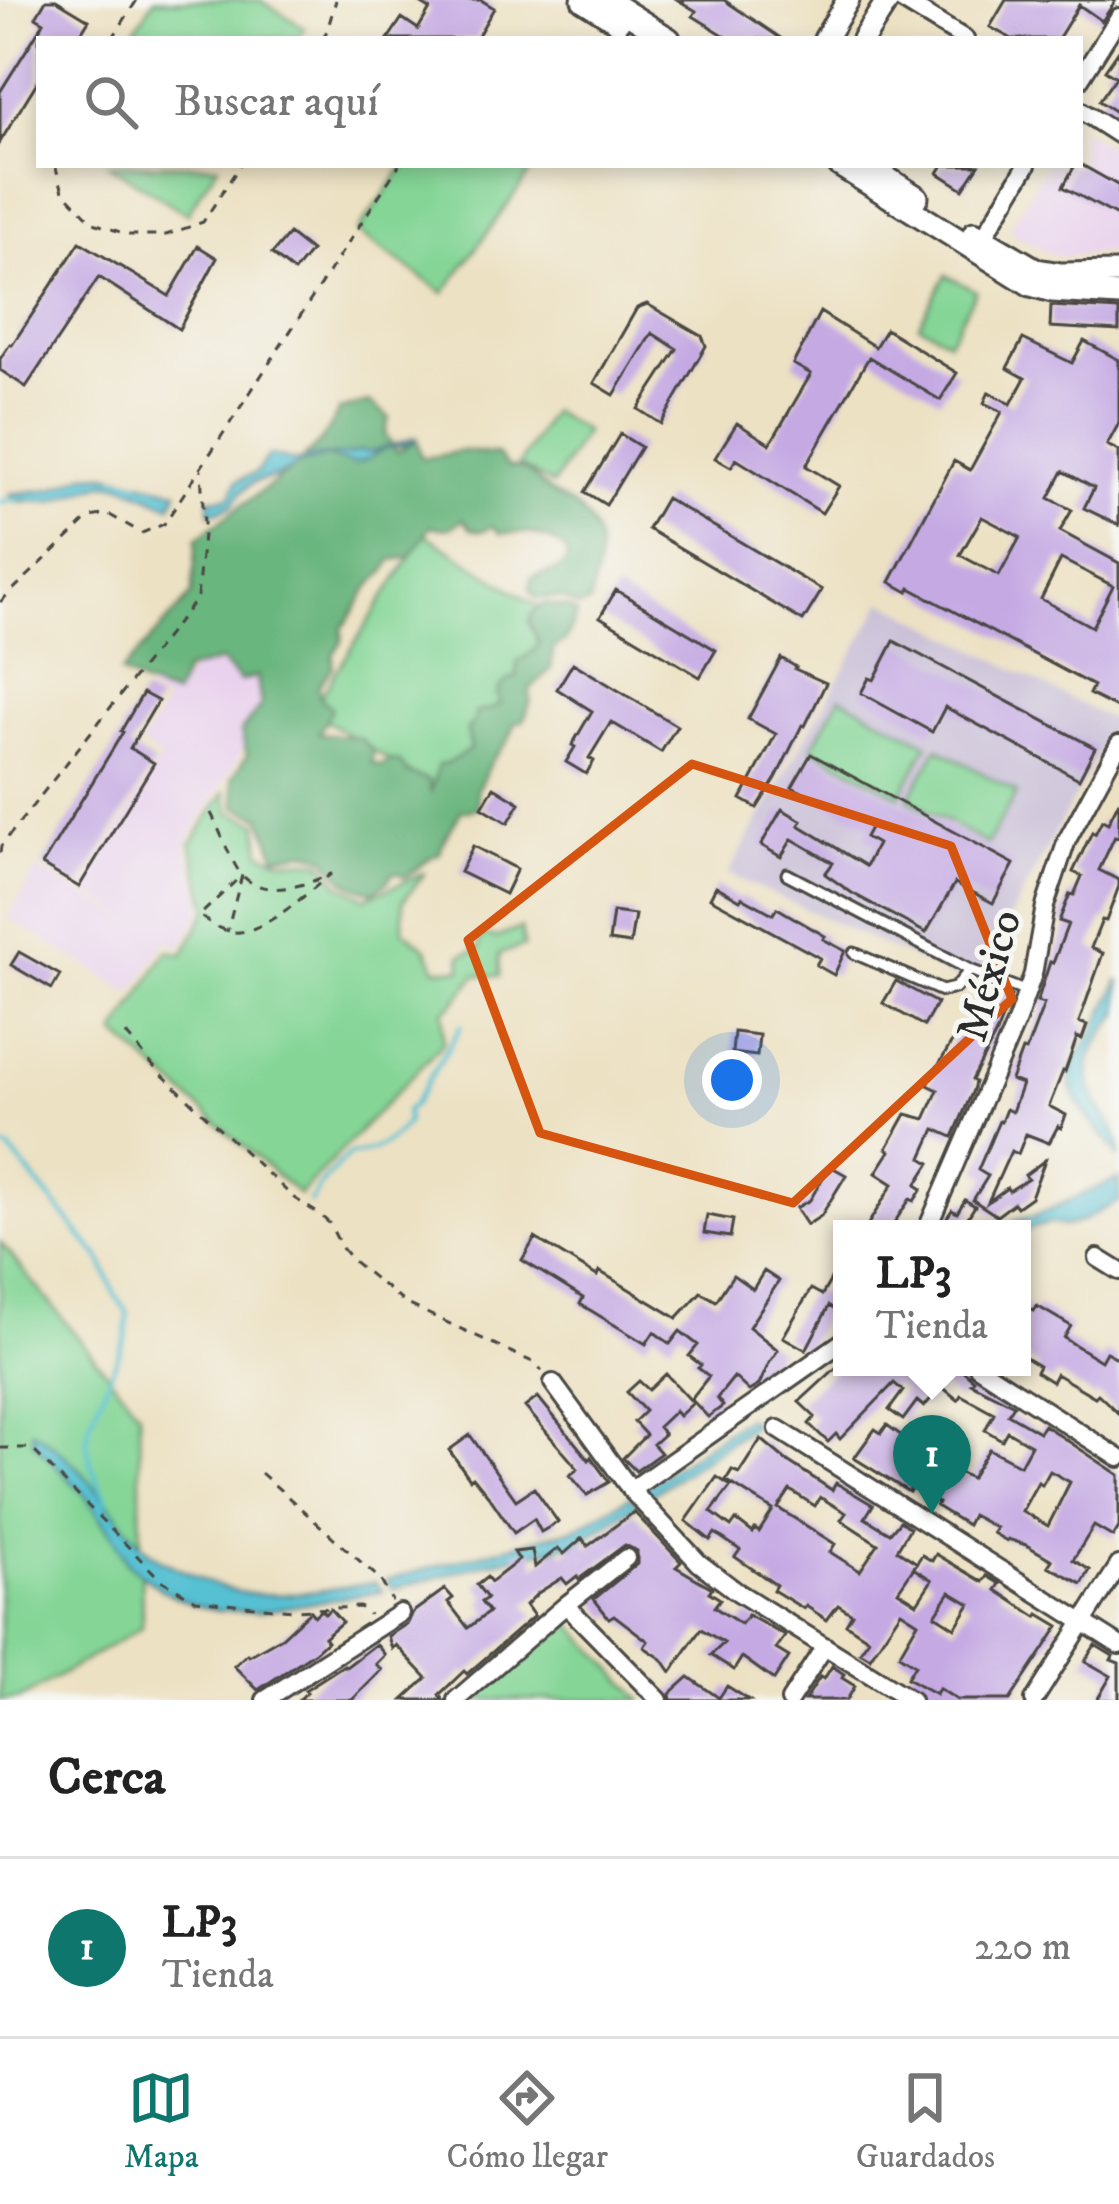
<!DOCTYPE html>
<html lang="es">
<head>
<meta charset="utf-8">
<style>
  :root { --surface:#fff; --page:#f2f2f2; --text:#222; --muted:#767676; --line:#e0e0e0; --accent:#0f766e }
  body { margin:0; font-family:"IM FELL DW Pica",serif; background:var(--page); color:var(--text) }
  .you { position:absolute; left:732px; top:1080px; width:42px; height:42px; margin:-30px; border:9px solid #fff; border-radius:50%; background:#1a73e8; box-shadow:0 0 0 18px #1a73e833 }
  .badge { display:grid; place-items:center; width:78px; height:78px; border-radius:50%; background:var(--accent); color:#fff; font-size:39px; font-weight:700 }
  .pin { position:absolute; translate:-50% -99px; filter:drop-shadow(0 3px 6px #0008) }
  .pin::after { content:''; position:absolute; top:63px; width:42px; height:36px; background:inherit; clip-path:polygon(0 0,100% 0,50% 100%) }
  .popup { position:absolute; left:833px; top:1220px; width:198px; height:156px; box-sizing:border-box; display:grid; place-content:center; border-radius:0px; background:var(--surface); filter:drop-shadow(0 3px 9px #0005); font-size:39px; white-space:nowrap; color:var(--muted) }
  .popup b { font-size:45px; color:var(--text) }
  .popup::after { content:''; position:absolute; left:50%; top:100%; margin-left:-24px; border:24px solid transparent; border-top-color:var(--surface) }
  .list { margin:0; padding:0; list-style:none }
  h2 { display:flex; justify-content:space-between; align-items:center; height:156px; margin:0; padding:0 48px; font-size:51px }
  h2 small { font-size:39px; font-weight:400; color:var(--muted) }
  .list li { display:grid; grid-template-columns:78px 1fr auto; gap:36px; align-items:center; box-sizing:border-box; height:180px; padding:0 48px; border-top:3px solid var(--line) }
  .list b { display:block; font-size:45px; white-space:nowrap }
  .list p { margin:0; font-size:39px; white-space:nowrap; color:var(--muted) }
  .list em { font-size:39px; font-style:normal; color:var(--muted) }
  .icon { flex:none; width:66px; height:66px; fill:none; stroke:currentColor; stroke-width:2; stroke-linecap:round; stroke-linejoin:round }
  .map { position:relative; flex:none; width:1119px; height:1700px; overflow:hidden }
  .search { position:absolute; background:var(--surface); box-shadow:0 6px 18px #0003; left:36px; right:36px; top:36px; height:132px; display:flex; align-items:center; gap:30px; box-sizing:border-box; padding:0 42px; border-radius:0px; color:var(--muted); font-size:45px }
  .sheet { height:336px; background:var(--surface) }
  nav { display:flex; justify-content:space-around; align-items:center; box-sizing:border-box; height:168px; border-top:3px solid var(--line); background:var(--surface); font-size:33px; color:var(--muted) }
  nav a { display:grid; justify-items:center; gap:6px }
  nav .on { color:var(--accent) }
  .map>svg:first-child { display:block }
  .built { fill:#e9d2ed }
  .industrial { fill:#c9bfd7 }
  .green { fill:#84d596; stroke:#588060; stroke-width:3 }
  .forest { fill:#6bb67f; stroke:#4b7055; stroke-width:3 }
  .water { fill:#57c1d3; stroke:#41767f; stroke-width:3 }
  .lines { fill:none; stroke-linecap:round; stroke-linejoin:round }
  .stream { stroke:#57c1d3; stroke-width:4.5 }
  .building { fill:#c4a9e3; fill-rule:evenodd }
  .service-casing { stroke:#484642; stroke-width:15 }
  .minor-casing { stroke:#484642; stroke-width:22 }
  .tertiary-casing { stroke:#484642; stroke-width:27 }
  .path { stroke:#484642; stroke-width:3; stroke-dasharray:9 9; stroke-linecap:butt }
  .service { stroke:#fff; stroke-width:9 }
  .minor { stroke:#fff; stroke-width:16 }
  .tertiary { stroke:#fff; stroke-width:21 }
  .marked { fill:none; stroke:#d5540f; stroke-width:9; stroke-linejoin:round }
  .labels { text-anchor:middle; stroke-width:10; stroke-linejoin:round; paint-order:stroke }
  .street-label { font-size:45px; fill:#2b2b2b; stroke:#f6f6f2 }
</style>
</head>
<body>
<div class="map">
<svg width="1119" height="1700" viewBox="0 0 1119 1700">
  <rect width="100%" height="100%" fill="#f6f6f2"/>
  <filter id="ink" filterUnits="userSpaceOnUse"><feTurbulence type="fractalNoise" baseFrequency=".00833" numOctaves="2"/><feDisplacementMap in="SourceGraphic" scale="24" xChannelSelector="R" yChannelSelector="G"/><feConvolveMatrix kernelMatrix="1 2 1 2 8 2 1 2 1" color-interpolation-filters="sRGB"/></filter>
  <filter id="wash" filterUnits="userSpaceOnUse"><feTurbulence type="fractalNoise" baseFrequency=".004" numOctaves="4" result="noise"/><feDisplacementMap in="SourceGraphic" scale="48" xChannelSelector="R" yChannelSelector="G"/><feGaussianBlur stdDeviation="2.7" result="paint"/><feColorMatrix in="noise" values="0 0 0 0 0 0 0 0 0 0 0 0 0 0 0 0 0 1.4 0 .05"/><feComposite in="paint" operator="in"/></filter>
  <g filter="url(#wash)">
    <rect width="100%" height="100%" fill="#ece1c3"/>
    <path class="built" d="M1080 128 1119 153V256L1103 252 1065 257 1052 255 1009 230 1047 165H1080Z
      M206 645 280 690 185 844 203 908 179 948 166 941 132 993 8 918 36 869 140 926 83 890 160 758 141 744 165 704 147 691 153 683 174 696Z"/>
    <path class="industrial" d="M883 601 1115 722 973 986 728 874Z"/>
    <path class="green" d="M154 0H260L305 28 298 39H129Z
      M109 165H218L187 214Z
      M405 165H516L529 174 444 293 357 232Z
      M946 275 976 291 949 341 919 325Z
      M551 411 585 431 553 485 519 465Z
      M425 534 556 618 442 794 311 711Z
      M840 697 928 744 900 796 812 748Z
      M938 748 1017 793 987 844 908 799Z
      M225 792 230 812 258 823 261 852 280 860 321 861 338 883 366 898 425 873 403 901V930L427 949 436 969H462L461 955 479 949 480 936 498 937 521 928 524 946 499 954 500 976 476 975 453 1004 443 1011V1043L299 1195 116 1034 167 951 183 954 208 909 191 843Z
      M0 1242 139 1412 142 1627 20 1699 0 1700Z
      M569 1622 642 1700H473Z"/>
    <path class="forest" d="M369 402 389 417 385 435 397 452 417 440 421 457C436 459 448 452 464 451 475 450 483 456 496 454L508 467C528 466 535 479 549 491 558 499 572 502 581 512 610 543 596 566 590 603L578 607 564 598H536L530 590 532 577 556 571 567 561 566 550C547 533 525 532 500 533L493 526 482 531 471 529 463 519C452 530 445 530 431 526L410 557 391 560C385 575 383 573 372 584 361 595 356 613 342 628V642L333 654V667L319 685 320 697 332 709 319 733 360 738 373 751 372 763 380 766 389 761 400 762 407 773 428 780 431 791 438 765 446 764 471 749 467 730 474 722 476 712 489 710 500 704 497 694C501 684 506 680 517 677V662L535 650 539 643 529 623 531 614 544 604 568 607 577 614 565 641 553 649 551 669 530 689V703L524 720 514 724C511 743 502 746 492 760 485 770 485 779 477 788L478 808 461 811C454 827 443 836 440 853 425 857 419 871 404 877L399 873 392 874 387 882 373 892C345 885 341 878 324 856L305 852 276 856 261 817 236 807 232 779 247 755 241 731 261 706 257 676 240 681 220 661 185 671 174 696 140 684 121 673 192 594 197 538 292 469 321 441 340 410Z"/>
    <path class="water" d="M417 437 409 444 385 448 366 460 354 464 326 457 301 464 275 477 254 482 241 492 233 505 210 514 209 499 230 497 237 481 256 473 267 457 272 455 296 462 315 456 346 455 359 451 372 452Z
      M107 474 178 491 171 506 122 485 106 483 53 502 17 501 10 494 53 489 85 475Z
      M1119 979V1014C1093 1044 1077 1070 1100 1107 1113 1129 1119 1131 1119 1158 1107 1136 1086 1120 1075 1097 1061 1070 1083 1052 1095 1030 1103 1013 1112 996 1119 979Z
      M1119 1178V1201L1080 1222 1064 1226 1051 1223 1022 1231 1008 1229 1016 1220 1033 1217Z
      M746 1418 755 1424 644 1500 636 1493Z
      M32 1431C78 1459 101 1496 134 1536 149 1555 165 1563 186 1572 197 1577 208 1583 220 1587 268 1603 326 1590 375 1582L382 1591 258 1612 218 1610 194 1605 163 1591 128 1564 114 1537 83 1493 33 1442Z
      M631 1496 637 1504 577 1543 503 1559 393 1589 386 1580 576 1528Z"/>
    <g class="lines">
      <path class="stream" d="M116 478 139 483
        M0 502 17 499
        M0 1146 10 1150 101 1260 115 1295 128 1313 126 1337 89 1426 87 1444 92 1468 107 1501
        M310 1202 324 1180 349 1154C374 1153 392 1142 407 1122L406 1111 414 1104 461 1026"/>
    </g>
    <g id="blocks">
      <path class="building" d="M46 0H56L89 20 77 39H39V79L0 142V92L44 22 36 17Z
        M415 0H481L494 8 476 39H388L402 18 418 29 430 9Z
        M678 0H724L782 39H730L693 16 696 11Z
        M1006 0H1116L1102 21 1079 5 1058 39H1012L990 27Z
        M1119 50V114L1099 101 1116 77 1105 70Z
        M1080 164 1119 186V217L1063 187 1075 165Z
        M943 165H979L963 189 938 173Z
        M289 234 311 251 294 272 272 254Z
        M80 242 169 296 198 246 217 258 179 329 99 277 26 387 0 370V359L10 344 12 345Z
        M647 304 702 336 706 346 661 424 638 409 677 349 652 333 614 395 594 383 637 308Z
        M1051 306 1119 310V331L1050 327Z
        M820 312 875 347 886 329 957 373 940 400 869 357 806 466 839 486 822 513 736 459 731 467 715 458 737 423 770 444 811 374 793 364Z
        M1023 339 1072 363 1084 341 1119 360V423L1107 445 1119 451V525L1084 508 1094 488 1063 471 1049 498 1072 510 1060 531 1119 563V709L1089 694 1093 686 910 588 908 592 890 582 954 461 970 470 1002 412 984 403 989 392 1011 404 1025 378 1007 368ZM982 517 1020 537 999 576 960 555ZM1061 559 1113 586 1092 627 1041 599Z
        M620 434 641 447 606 505 585 492Z
        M666 498 822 590 803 621 648 529Z
        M616 590 716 650 700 677 600 617Z
        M894 641 1095 748 1079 779 945 707 932 732 861 693 869 678 874 680Z
        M781 658 796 667 795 669 826 683 805 726 802 725 776 778 757 808 741 799 776 734 748 719Z
        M573 663 677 726 661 752 611 722 589 758 594 761 586 774 566 762 575 747 572 745 592 711 557 689Z
        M143 693 158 701 130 748 154 763 79 887 42 865 123 732 121 731Z
        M811 754 1014 864 993 903 955 883 926 933 852 893 825 874 833 863 792 839 781 857 761 845 782 809 802 821 799 825 866 866 877 844 865 837 871 826 792 787Z
        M494 787 520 803 508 823 482 807Z
        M1119 801V838L1115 836 1099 870 1119 880V886L1106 921 1102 920 1091 948 1103 953 1079 1022 1087 1025 1082 1039 1077 1037 1065 1072 1063 1071 1049 1106 1066 1115 1061 1128 1058 1126 1049 1143 1026 1134 1018 1154 1011 1151 988 1202 1007 1188 1009 1191 1028 1179 1025 1175 1045 1160 1031 1197 1017 1207 1014 1203 997 1216 973 1200 988 1176 978 1170 999 1121 1001 1122 1006 1109 1012 1112 1022 1084 1011 1080 1022 1050 1026 1051 1044 1004 1037 1002 1050 962 1053 963 1068 924 1059 921 1070 894 1074 895 1082 876 1073 872 1092 832 1095 834 1102 820 1108 823Z
        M473 846 517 869 505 894 460 872Z
        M716 886 740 900 742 897 773 914 777 908 825 936 823 939 845 951 834 975 816 965 820 958 710 898Z
        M613 912 635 915 630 944 609 941Z
        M19 952 60 975 52 989 11 965Z
        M896 981 937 1003 924 1026 883 1003Z
        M989 987 1011 996 995 1036 972 1080 975 1082 973 1090 953 1137 935 1129 922 1158 930 1163 916 1185 922 1189 914 1201 910 1199 890 1229H865L893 1184 876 1173 890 1151 887 1148 906 1114 925 1119 938 1090 928 1085 934 1073 960 1028 965 1030 975 1008 979 1010Z
        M734 1032 759 1035 757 1056 732 1053Z
        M830 1166 846 1175 821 1216 807 1225 796 1208 810 1200Z
        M965 1200 975 1206 965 1222 976 1229H955L944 1222 952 1210 957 1213Z
        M707 1215 733 1220 730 1237 704 1233Z
        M535 1238 597 1276 599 1271 677 1318 701 1292 716 1301 733 1275 753 1289 764 1271 779 1281 749 1327 778 1350 769 1363 759 1385 749 1391 734 1377 717 1398 723 1406 708 1417 691 1399 709 1376 698 1368 701 1365 689 1356 698 1345 680 1331 670 1344 654 1332 646 1344 580 1304 583 1298 522 1260Z
        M842 1260V1303L837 1311 829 1306 806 1350 783 1337 811 1289 822 1295Z
        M1022 1304 1034 1311 1037 1306 1071 1326 1064 1338 1101 1361 1106 1352 1119 1359V1414L1098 1394 1095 1397 1056 1374 1052 1382 1036 1372 1039 1366 1022 1356Z
        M837 1367H959L974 1380 971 1383 1014 1405 1008 1414 1039 1432 1044 1425 1119 1475V1527L1113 1537 1094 1526 1073 1560 1090 1570 1082 1584 1048 1566 1052 1560 1026 1545 1008 1539 1007 1541 993 1533 996 1528 972 1515 967 1525 936 1506 938 1503 911 1488 909 1492 854 1458 875 1429 881 1433 887 1425 909 1441 898 1456 925 1471 928 1466 937 1471 941 1464 971 1478 989 1449 1020 1465 1031 1445 1007 1431 1002 1440 985 1430 994 1413 961 1395 958 1400 941 1386 924 1407 917 1401 903 1420 889 1410 903 1391 894 1383 840 1439 836 1434 828 1442 809 1424 815 1417 799 1402ZM1050 1471 1070 1482 1048 1526 1022 1511 1038 1482 1042 1485Z
        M666 1374 693 1403 679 1416 675 1411 658 1427 664 1434 653 1444 661 1453 636 1471 623 1458 646 1435 634 1422 645 1411 627 1392 639 1381 649 1390Z
        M538 1397 589 1460 591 1457 609 1482 587 1495 570 1475 578 1469 525 1407Z
        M470 1435 516 1500 534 1488 558 1522 541 1532 534 1519 514 1533 490 1498 473 1477 470 1479 449 1450Z
        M761 1439 786 1460 832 1490 836 1483 873 1505 865 1518 890 1533 900 1521 910 1528 897 1550 917 1563 898 1591 917 1603 932 1580 913 1568 922 1555 932 1561 936 1554 983 1582 987 1576 1000 1584 996 1590 1037 1617 1039 1614 1059 1626 1010 1700H957L939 1688 936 1694 907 1678 915 1665 899 1655 918 1622 901 1611 870 1658 860 1652 869 1639 846 1624 852 1614 838 1605 827 1620 806 1606 804 1609 773 1590 776 1585 735 1557 740 1550 715 1533 710 1540 686 1521 717 1477 731 1486 711 1512 731 1527 736 1520 753 1533 755 1529 759 1532 773 1510 726 1480 732 1470 739 1473ZM790 1490 815 1506 820 1497 846 1513 841 1520 878 1544 860 1571 830 1552 835 1544 778 1508ZM950 1592 970 1604 955 1628 935 1615Z
        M634 1512 681 1562 676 1567 712 1588 709 1592 720 1599 714 1607 741 1624 748 1615 785 1636 776 1649 789 1657 774 1680 742 1657 734 1670 711 1655 724 1643 701 1629 671 1672 662 1659 644 1647 648 1641 614 1615 609 1618 594 1599 637 1564V1551L625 1545 579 1579 577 1576 567 1584 562 1578 538 1593 526 1605 534 1616 467 1674 464 1671 439 1695 443 1700H403L427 1678 396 1645 392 1649 388 1636 408 1623 413 1612 445 1589 453 1598 448 1602 468 1628 489 1612 481 1602 487 1598 477 1585 487 1577 491 1582 519 1560 514 1552 532 1550 535 1567 558 1548 564 1554 582 1538 588 1546Z
        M330 1609 342 1622 324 1637 327 1641 315 1652 258 1690 234 1666 247 1654 249 1656 282 1637 310 1611 314 1616 321 1610 325 1614Z
        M376 1644 385 1655 376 1664 382 1670 352 1700H299L307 1692 305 1690 344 1665 346 1667Z
        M1095 1645 1113 1656 1111 1660 1119 1663V1700H1097L1111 1676 1085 1661Z
        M832 1666 844 1674 842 1678 855 1686 847 1700H805L820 1677 824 1679Z
        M689 1677 719 1698 727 1686 749 1700H671L670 1694Z"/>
    </g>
  </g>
  <g filter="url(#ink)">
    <use href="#blocks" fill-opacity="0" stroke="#484642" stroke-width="3"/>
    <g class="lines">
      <defs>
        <path id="service" d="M787 874 970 970 1027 992
          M854 953 942 991 955 988 970 970"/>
        <path id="minor" d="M901 0 965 39
          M1080 79 1119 17
          M1080 110 1119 135
          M979 245 1027 165
          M927 1229 1017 1020 1033 974 1045 906 1067 840 1119 744
          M1098 1258 1119 1271
          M978 1367 1119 1458
          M553 1383 631 1490 699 1563 736 1591 911 1700
          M778 1429 1119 1645
          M631 1490 842 1342
          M566 1605 659 1700
          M265 1700 400 1613
          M456 1700 566 1605 626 1558
          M790 1700 825 1646
          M1034 1700 1119 1565"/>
        <path id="tertiary" d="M583 0 618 22
          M607 0 669 39
          M825 39 848 0
          M863 39 888 0
          M839 165 1031 285 1052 291 1119 295
          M867 165 917 197
          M974 233 1037 270 1061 274 1119 273"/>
      </defs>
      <use href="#service" class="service-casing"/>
      <use href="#minor" class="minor-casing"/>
      <use href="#tertiary" class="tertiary-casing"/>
      <path class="path" d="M112 39 137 0
        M322 39 327 31 336 0
        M55 165 63 191 94 223 129 235H166L203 222 240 165
        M0 602 90 517 108 514 142 533 164 524 399 165
        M211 813C219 828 231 862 241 874 264 900 305 885 331 874 308 892 263 935 233 932 221 931 210 922 199 916L242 875 227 932
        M0 853 1 846 197 598 204 524 201 470
        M126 1034 155 1068 294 1198 319 1214 329 1223 342 1248 352 1260 405 1303 537 1364 542 1371
        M0 1448H27L34 1451 161 1580 196 1600 292 1610 359 1607 367 1610 369 1615
        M261 1473 380 1579 392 1601"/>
      <use href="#service" class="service"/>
      <use href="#minor" class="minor"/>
      <use href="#tertiary" class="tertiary"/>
    </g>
  </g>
  <path class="marked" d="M692 764 951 846 1012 999 793 1203 540 1133 468 940Z"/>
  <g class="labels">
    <g class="street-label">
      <text transform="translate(987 975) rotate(-74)" y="16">México</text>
    </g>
  </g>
</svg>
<div class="you"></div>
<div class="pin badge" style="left:932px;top:1514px">1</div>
<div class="popup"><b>LP3</b>Tienda</div>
<div class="search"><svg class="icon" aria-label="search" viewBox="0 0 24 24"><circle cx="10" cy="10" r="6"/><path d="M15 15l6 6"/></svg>Buscar aquí</div>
</div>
<section class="sheet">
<h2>Cerca<small></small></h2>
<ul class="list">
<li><span class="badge">1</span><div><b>LP3</b><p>Tienda</p></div><em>220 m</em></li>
</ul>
</section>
<nav>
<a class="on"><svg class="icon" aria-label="map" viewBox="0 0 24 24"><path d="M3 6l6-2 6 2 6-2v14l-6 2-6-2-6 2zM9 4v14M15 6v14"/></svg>Mapa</a>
<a><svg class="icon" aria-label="directions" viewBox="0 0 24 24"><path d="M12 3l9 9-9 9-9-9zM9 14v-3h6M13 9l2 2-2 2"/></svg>Cómo llegar</a>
<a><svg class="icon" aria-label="saved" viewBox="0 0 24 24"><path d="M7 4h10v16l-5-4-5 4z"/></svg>Guardados</a>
</nav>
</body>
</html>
